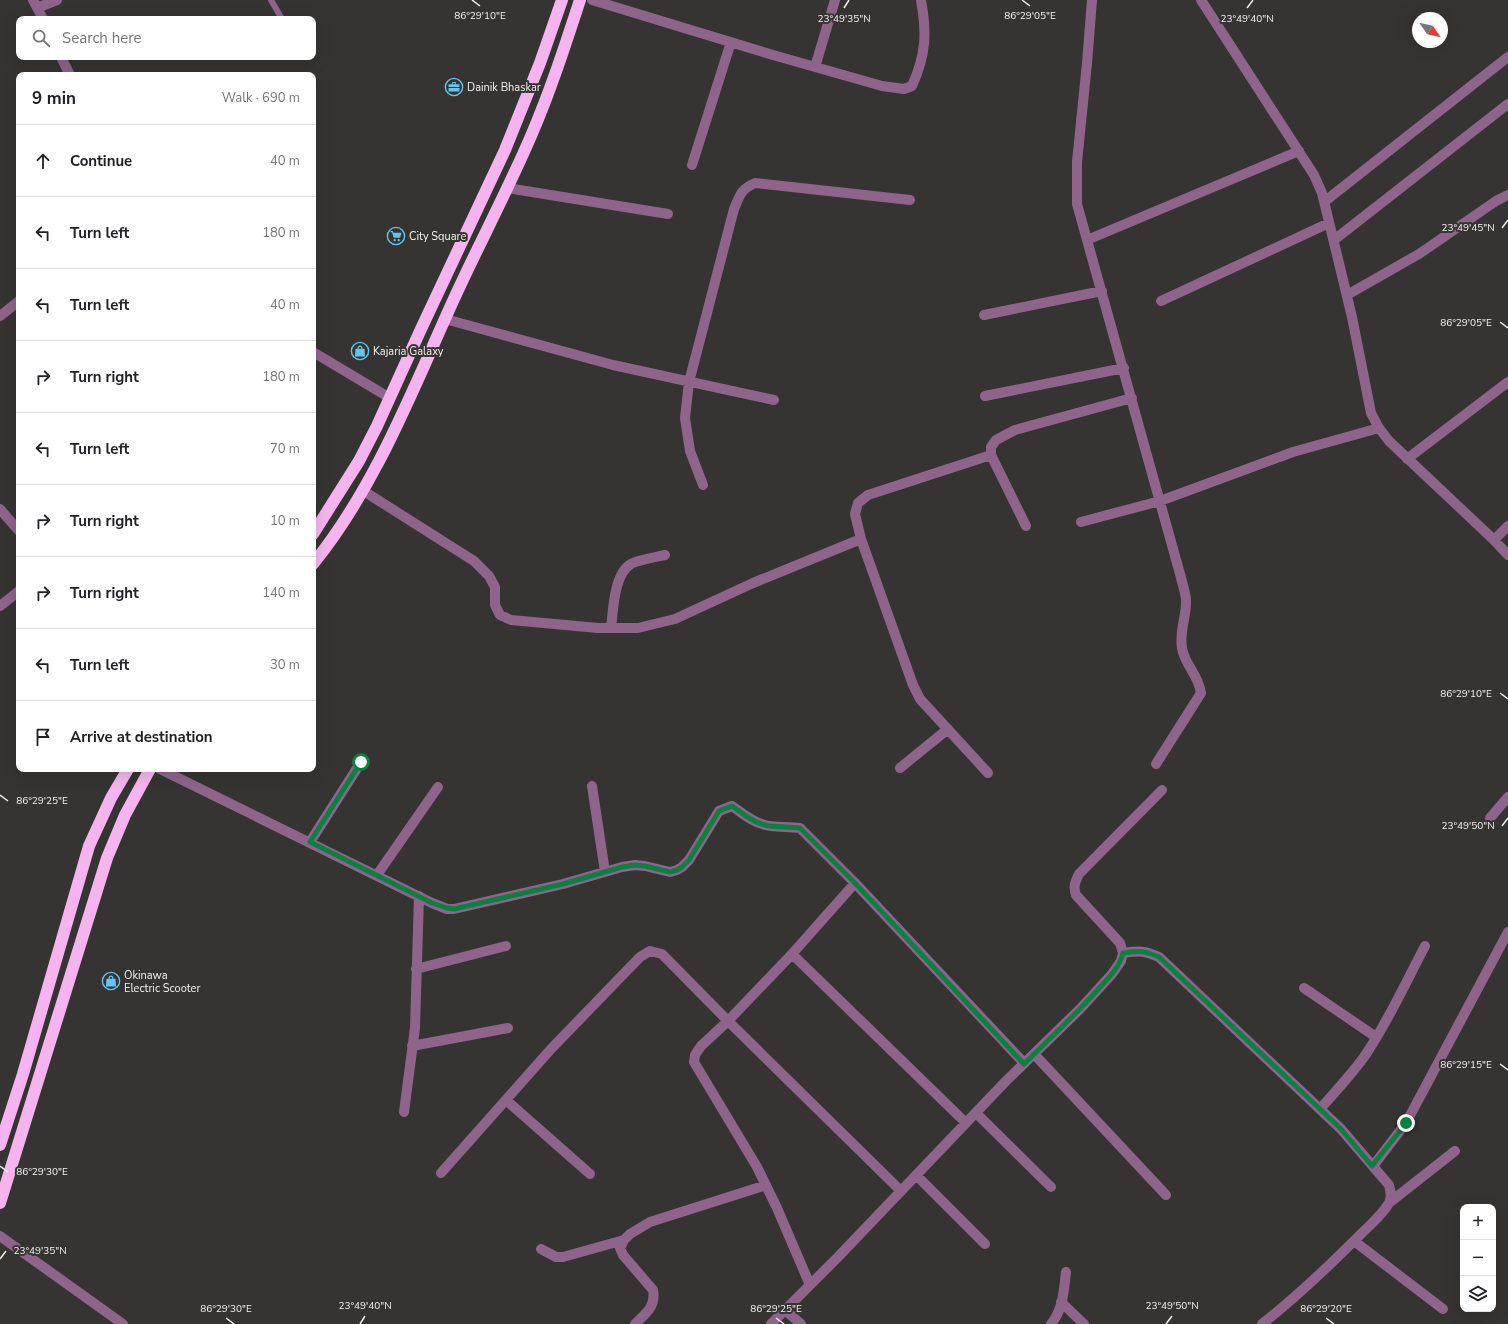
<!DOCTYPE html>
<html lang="en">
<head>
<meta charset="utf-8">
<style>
  :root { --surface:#fff; --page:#f6f6f6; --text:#202124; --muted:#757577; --line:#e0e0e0 }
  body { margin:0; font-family:"Nunito Sans",sans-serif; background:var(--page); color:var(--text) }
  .controls { position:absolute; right:12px; bottom:12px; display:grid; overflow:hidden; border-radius:8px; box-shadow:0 4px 16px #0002 }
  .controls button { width:36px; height:36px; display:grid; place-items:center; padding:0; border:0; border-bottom:1px solid var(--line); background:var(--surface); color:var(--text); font:20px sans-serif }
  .compass { position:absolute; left:1412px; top:12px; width:36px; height:36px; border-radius:50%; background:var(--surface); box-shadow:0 4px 16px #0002; rotate:124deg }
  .stop { position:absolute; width:12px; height:12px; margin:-9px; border:3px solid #0b8043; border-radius:50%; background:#fff }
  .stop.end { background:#0b8043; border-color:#fff; box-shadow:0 1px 4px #0008 }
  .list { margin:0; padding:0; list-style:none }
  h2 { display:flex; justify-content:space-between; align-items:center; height:52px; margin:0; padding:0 16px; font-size:17px }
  h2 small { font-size:13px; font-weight:400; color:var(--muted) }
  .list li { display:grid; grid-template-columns:26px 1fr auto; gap:12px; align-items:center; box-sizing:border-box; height:72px; padding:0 16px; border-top:1px solid var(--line) }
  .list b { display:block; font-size:15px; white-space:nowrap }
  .list em { font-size:13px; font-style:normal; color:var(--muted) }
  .icon { flex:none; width:22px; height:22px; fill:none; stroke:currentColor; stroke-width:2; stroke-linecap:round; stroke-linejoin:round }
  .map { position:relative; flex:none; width:1508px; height:1324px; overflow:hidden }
  .search { position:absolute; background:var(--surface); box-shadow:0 4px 16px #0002; left:16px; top:16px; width:300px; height:44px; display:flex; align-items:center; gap:10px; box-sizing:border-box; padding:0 14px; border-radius:8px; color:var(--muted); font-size:15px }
  .panel { position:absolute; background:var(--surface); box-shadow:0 4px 16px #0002; left:16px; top:72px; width:300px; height:700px; border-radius:8px }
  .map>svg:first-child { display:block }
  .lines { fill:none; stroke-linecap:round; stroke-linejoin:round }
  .lane { stroke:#8f648b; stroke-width:6 }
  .street { stroke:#8f648b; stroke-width:10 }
  .highway { stroke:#f5b4ef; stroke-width:12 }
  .route { stroke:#0b8043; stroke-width:5 }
  .ticks { fill:none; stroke:#f3f1f0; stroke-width:1.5 }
  .labels { text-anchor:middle; stroke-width:4; stroke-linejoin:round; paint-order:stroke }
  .poi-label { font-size:11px; fill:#f3f1f0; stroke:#363432; text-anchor:start }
  .ticks-label { font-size:10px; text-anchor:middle; fill:#f3f1f0; stroke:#363432; stroke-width:4; stroke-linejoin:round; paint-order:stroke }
</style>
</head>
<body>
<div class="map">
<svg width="1508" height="1324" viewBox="0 0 1508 1324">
  <rect width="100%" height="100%" fill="#363432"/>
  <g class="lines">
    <path class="lane" d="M271 0 282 19"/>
    <path class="street" d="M33 0 43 19
      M592 0 773 55 882 86 904 89 912 86C926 55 927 33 921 0
      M1092 0 1087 63 1077 162V204L1180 574C1182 582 1185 591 1186 599 1187 616 1179 630 1182 648 1185 666 1198 673 1201 693L1156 764
      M1201 0 1314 175 1322 193 1352 317 1371 413 1379 428 1389 441 1494 540 1508 555
      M37 8 57 0
      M61 57 70 75
      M815 67 835 0
      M692 165 731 42
      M507 188 668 214
      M1324 202 1508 57
      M1087 240 1299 151
      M1334 240 1508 104
      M1347 295 1419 254 1496 201 1508 195
      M1161 301 1329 223
      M984 315 1102 291
      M0 316 19 301
      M445 319 613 365 774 400
      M313 352 390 398
      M985 396 1124 368
      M1407 459 1508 382
      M703 485 690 451 685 418 689 382 734 209C740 195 741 189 755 183L910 200
      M362 490 474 561 489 576 495 587V605L500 615 511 620 598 628H638L675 619 753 583 861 539
      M0 509 19 531
      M1081 522 1160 501 1293 452 1379 428
      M1026 526 991 455V447L996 440 1015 430 1132 398
      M1494 540 1508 526
      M0 606 19 591
      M611 628C613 612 614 573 631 564 638 560 656 557 665 555
      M900 768 948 729
      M160 769 432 903 447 909H454L563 884 622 867 635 865 645 866 670 872 677 870 682 867 689 860 719 811 732 806C742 813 752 822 765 825 776 828 788 826 800 828L855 883 1024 1063
      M988 773 920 699 913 685 861 539 855 514 858 503 868 495 991 455
      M592 786 605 872
      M1490 818 1508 797
      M310 842 361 762
      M377 875 438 787
      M1123 953C1138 951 1144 950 1159 957L1341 1129 1389 1185C1391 1192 1392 1197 1389 1203 1383 1214 1371 1224 1362 1233 1330 1265 1298 1296 1262 1324
      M792 954 966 1123
      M416 969 506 946
      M1304 988 1376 1037
      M412 1046 508 1028
      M1034 1054 1166 1195
      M506 1100 590 1174
      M1320 1109C1335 1092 1351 1075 1364 1057 1387 1024 1406 982 1425 946
      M404 1112 415 1028 419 896
      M976 1113 1051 1187
      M1373 1166 1406 1123 1508 932
      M441 1173 551 1049 640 957 650 951 662 954 728 1021 901 1191
      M916 1175 985 1244
      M1389 1203 1455 1151
      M0 1236 123 1324
      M1354 1241 1443 1309
      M541 1249 556 1257H563L624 1240
      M810 1285 777 1208 757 1167 694 1062 695 1055 701 1046 728 1021 792 954 855 883
      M1061 1302 1084 1324
      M785 1310 801 1324
      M635 1324C646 1313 656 1307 653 1290L623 1255 620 1248 624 1240 630 1234 650 1222 766 1185
      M771 1324 838 1257 1006 1081 1081 1008 1112 974 1121 961 1123 953 1120 943 1076 895C1073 887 1075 882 1079 874L1162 790
      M1051 1324C1063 1310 1064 1290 1066 1272"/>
    <path class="highway" d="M313 534 359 461 377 426 421 329 505 150 540 63 562 0
      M313 564C376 486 412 391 453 301 478 246 507 192 531 136 550 92 565 46 580 0
      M0 1145 23 1074 89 846 111 798 128 769
      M0 1203 107 858 125 815 150 769"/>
  </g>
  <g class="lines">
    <path class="route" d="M361 762 310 842 432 903 447 908 454 909 563 884 622 867 635 865 645 866 670 872 677 870 682 867 689 860 719 811 732 806C742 813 752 822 765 825 776 828 788 826 800 828L855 883 1024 1064C1047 1041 1071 1019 1093 995 1104 982 1119 970 1123 953 1138 951 1144 950 1159 957L1341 1129 1372 1166 1406 1123"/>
  </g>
  <path class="ticks" d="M472 0 480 6M1022 0 1030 6M844 8 849 0M1247 8 1253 0M1502 228 1508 220M1500 322 1508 328M1500 693 1508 699M0 795 8 801M1502 826 1508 818M1500 1064 1508 1070M0 1166 8 1172M0 1259 6 1251M226 1318 234 1324M776 1318 784 1324M1326 1318 1334 1324M360 1324 365 1316M1166 1324 1172 1316"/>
  <defs>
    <symbol id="office-ring" viewBox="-11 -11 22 22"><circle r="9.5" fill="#363432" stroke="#67c4ef" stroke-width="1.5"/><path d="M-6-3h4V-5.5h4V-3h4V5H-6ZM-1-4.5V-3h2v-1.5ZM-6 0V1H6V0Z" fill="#67c4ef"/></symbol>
    <symbol id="supermarket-ring" viewBox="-11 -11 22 22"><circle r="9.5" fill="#363432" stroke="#67c4ef" stroke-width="1.5"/><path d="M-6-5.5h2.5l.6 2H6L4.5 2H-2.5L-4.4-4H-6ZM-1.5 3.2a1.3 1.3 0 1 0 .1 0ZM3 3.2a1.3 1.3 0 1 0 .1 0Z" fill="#67c4ef"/></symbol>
    <symbol id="shop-ring" viewBox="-11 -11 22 22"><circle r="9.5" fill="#363432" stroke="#67c4ef" stroke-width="1.5"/><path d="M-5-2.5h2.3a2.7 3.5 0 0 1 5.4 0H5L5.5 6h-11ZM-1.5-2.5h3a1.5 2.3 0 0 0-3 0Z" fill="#67c4ef"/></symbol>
  </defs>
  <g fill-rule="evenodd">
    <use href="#office-ring" x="444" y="77" width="20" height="20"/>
    <use href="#supermarket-ring" x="386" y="226" width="20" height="20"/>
    <use href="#shop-ring" x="350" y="341" width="20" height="20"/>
    <use href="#shop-ring" x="101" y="971" width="20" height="20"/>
  </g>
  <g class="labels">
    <g class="poi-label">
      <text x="467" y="91">Dainik Bhaskar</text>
      <text x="409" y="240">City Square</text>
      <text x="373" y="355">Kajaria Galaxy</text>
      <text x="124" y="979">Okinawa<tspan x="124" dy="13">Electric Scooter</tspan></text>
    </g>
  </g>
  <g class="ticks-label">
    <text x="480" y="19">86°29'10"E</text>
    <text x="1030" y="19">86°29'05"E</text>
    <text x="844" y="22">23°49'35"N</text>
    <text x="1247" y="22">23°49'40"N</text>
    <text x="1468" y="231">23°49'45"N</text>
    <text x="1466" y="326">86°29'05"E</text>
    <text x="1466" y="697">86°29'10"E</text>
    <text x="42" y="804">86°29'25"E</text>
    <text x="1468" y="829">23°49'50"N</text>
    <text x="1466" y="1068">86°29'15"E</text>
    <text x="42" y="1175">86°29'30"E</text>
    <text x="40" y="1254">23°49'35"N</text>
    <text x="365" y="1309">23°49'40"N</text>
    <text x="1172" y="1309">23°49'50"N</text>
    <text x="226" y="1312">86°29'30"E</text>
    <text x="776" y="1312">86°29'25"E</text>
    <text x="1326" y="1312">86°29'20"E</text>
  </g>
</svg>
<div class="controls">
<button>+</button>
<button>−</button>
<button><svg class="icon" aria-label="layers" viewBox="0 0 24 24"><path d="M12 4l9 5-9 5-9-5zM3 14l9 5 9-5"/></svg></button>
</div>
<svg class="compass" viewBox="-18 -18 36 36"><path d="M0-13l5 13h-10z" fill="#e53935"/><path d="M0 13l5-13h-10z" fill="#757577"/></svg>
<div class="stop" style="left:361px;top:762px"></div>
<div class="stop end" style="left:1406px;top:1123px"></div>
<div class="search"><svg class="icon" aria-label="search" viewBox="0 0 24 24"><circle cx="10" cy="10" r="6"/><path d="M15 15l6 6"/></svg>Search here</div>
<section class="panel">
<h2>9 min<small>Walk · 690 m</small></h2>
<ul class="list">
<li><svg class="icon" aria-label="ahead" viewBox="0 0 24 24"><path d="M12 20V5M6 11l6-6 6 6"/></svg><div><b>Continue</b></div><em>40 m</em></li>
<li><svg class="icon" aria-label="left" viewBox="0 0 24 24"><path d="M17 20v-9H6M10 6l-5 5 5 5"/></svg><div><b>Turn left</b></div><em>180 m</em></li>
<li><svg class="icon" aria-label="left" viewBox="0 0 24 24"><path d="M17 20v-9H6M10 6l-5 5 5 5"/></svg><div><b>Turn left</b></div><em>40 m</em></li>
<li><svg class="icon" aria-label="right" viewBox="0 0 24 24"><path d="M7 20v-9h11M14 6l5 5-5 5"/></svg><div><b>Turn right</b></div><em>180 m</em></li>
<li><svg class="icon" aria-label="left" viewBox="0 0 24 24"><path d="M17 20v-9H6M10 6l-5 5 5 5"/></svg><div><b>Turn left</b></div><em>70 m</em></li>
<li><svg class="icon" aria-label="right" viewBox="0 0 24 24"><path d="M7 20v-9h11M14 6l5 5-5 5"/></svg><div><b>Turn right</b></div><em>10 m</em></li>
<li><svg class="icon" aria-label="right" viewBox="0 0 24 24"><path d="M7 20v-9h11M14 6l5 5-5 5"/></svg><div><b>Turn right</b></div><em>140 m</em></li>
<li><svg class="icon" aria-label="left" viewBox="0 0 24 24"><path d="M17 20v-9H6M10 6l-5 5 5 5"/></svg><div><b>Turn left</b></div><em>30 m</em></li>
<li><svg class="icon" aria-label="arrive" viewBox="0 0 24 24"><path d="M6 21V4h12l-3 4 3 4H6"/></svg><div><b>Arrive at destination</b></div></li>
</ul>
</section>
</div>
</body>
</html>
